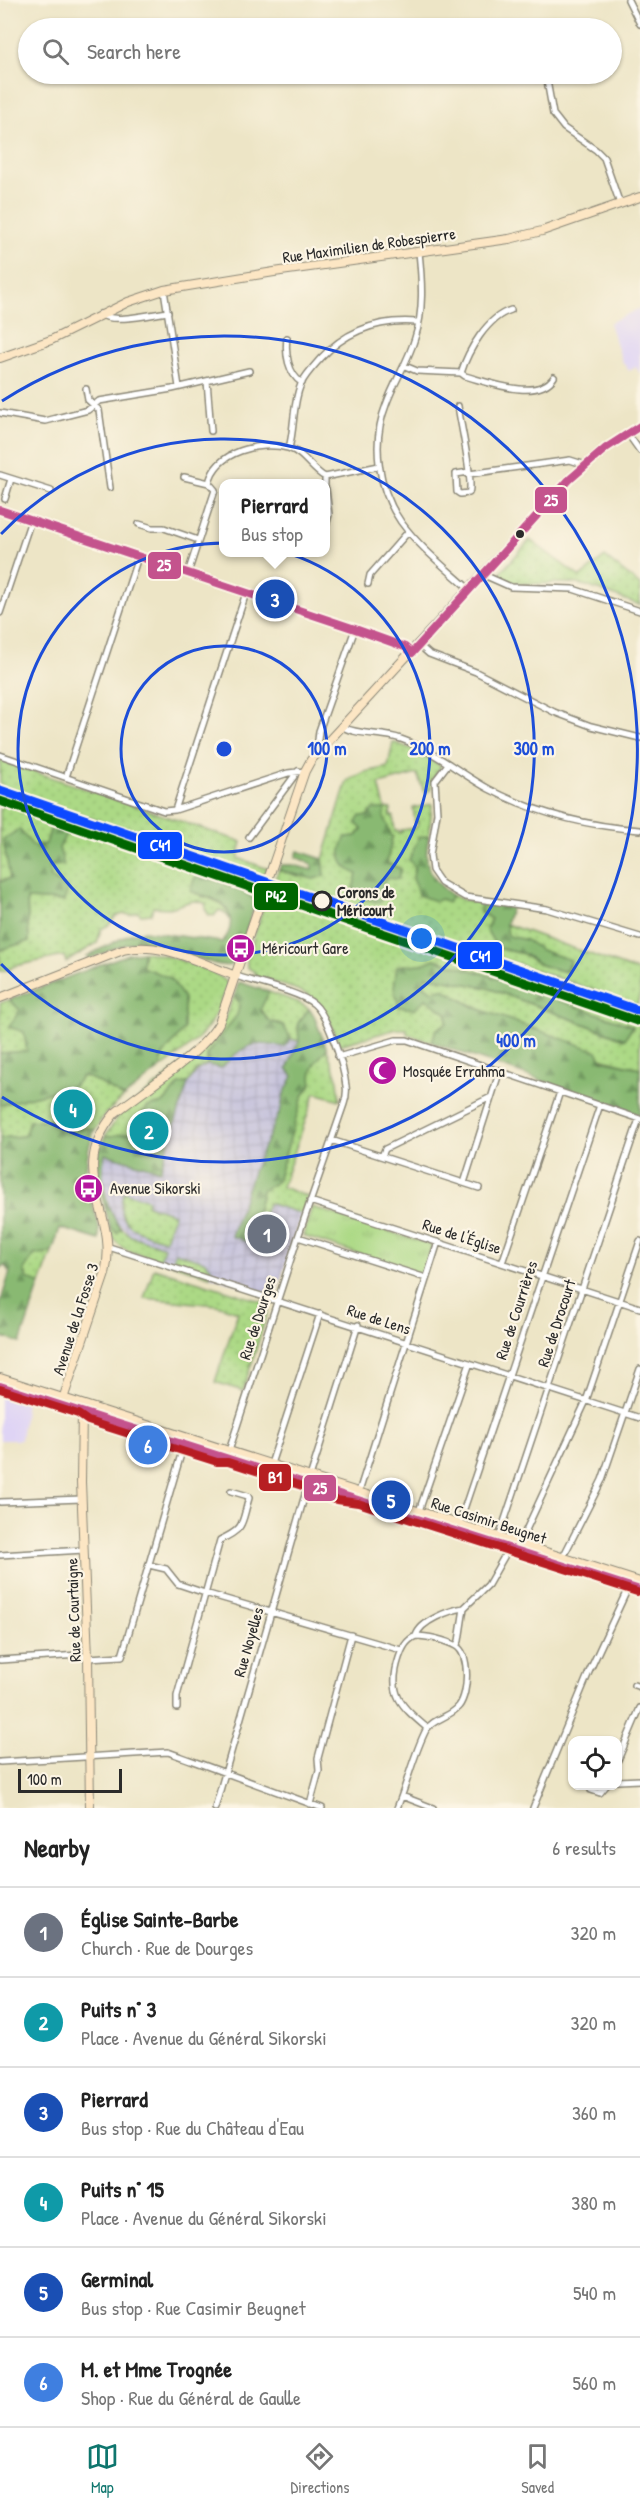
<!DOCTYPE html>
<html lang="en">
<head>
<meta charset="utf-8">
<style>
  :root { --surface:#fff; --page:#f6f6f6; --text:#222; --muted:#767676; --line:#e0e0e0; --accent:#0f766e }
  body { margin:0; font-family:"Patrick Hand",sans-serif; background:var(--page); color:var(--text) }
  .controls { position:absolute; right:18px; bottom:18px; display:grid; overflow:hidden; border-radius:12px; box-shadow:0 2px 4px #0004 }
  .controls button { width:54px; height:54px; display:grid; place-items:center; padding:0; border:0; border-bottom:2px solid var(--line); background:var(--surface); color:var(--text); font:30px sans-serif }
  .scale { position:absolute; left:18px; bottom:15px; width:104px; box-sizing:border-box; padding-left:6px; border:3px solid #2b2b2b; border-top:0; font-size:16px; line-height:21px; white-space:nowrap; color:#2b2b2b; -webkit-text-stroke:4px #fcf5e5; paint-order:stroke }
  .you { position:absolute; left:422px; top:939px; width:21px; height:21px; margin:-15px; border:4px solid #fff; border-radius:50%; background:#1a73e8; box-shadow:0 0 0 9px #1a73e833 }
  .badge { display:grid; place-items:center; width:39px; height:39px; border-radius:50%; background:var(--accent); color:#fff; font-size:20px; font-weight:700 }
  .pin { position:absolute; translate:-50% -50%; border:3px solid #fff; box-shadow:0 2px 6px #0006 }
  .popup { position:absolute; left:219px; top:479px; width:111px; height:78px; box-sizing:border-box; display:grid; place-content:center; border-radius:12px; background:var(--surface); filter:drop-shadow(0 2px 4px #0005); font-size:20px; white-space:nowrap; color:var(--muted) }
  .popup b { font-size:22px; color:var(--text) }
  .popup::after { content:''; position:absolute; left:50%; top:100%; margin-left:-12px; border:12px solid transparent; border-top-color:var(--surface) }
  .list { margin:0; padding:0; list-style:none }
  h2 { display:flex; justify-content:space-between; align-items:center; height:78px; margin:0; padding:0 24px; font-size:26px }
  h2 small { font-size:20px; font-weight:400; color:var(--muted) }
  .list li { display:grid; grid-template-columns:39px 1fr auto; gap:18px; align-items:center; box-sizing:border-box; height:90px; padding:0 24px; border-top:2px solid var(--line) }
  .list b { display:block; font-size:22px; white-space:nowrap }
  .list p { margin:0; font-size:20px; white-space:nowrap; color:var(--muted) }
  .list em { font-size:20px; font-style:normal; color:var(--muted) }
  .icon { flex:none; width:33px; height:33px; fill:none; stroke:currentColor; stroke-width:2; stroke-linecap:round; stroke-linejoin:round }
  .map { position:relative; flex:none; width:640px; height:1808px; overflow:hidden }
  .search { position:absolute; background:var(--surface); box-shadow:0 2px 4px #0004; left:18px; right:18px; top:18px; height:66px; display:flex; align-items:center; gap:15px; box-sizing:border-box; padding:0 21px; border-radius:33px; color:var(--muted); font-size:22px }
  .sheet { height:618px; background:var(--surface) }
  nav { display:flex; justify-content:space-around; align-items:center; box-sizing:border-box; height:84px; border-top:2px solid var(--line); background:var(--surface); font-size:16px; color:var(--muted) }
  nav a { display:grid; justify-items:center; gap:3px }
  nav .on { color:var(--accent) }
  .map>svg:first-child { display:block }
  .built { fill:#dfd4f5 }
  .industrial { fill:url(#industrial-grid) }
  .railway { fill:#c3c0db }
  .grass { fill:url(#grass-dots); stroke:#6c8258; stroke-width:1.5; fill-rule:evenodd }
  .forest { fill:url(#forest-firs); stroke:#5a724e; stroke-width:1.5 }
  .park { fill:url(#park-tufts); stroke:#6c8258; stroke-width:1.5 }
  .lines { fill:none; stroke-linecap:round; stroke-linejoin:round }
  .street-casing { stroke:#8c8878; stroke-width:8 }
  .secondary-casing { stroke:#8c8878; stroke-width:10 }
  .street { stroke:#fff; stroke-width:5 }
  .secondary { stroke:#fce6c4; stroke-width:8 }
  .bus-1-casing { stroke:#fcf5e5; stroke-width:12 }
  .bus-2-casing { stroke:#fcf5e5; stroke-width:12 }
  .bus-1 { stroke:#c4538d; stroke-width:8 }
  .bus-2 { stroke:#b71f22; stroke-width:8 }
  .rail-1-casing { stroke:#fcf5e5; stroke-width:14 }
  .rail-2-casing { stroke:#fcf5e5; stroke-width:14 }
  .rail-1 { stroke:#0749ff; stroke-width:9 }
  .rail-2 { stroke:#060; stroke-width:9 }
  .ring { fill:none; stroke:#1d4ed8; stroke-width:3 }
  .bus-dot { fill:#2b2b2b; stroke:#fcf5e5; stroke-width:2 }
  .stop-dot { fill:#fcf5e5; stroke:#2b2b2b; stroke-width:3 }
  .labels { text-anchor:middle; stroke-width:4.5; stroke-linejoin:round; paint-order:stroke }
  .street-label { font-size:16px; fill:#2b2b2b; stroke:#fcf5e5 }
  .stop-label { font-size:16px; font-weight:bold; fill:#2b2b2b; stroke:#fcf5e5; text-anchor:start }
  .poi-label { font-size:16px; fill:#2b2b2b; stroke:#fcf5e5; text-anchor:start }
  .centre { fill:#1d4ed8; stroke:#fcf5e5; stroke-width:3 }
  .ring-label { font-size:18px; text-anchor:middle; font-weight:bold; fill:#1d4ed8; stroke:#fcf5e5; stroke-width:4.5; stroke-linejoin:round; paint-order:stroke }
  .line-badge { stroke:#fcf5e5; stroke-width:2 }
  .badge-label { font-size:16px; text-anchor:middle; font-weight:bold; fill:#fff }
</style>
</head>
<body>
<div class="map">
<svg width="640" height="1808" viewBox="0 0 640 1808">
  <defs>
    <pattern id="industrial-grid" width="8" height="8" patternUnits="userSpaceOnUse" patternTransform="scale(1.5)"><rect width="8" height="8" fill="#c3c0db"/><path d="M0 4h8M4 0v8" fill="none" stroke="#a8a5bc"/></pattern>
    <pattern id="grass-dots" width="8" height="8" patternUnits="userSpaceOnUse" patternTransform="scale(1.5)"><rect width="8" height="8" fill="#acd985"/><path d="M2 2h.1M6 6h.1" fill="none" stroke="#94ba73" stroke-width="1.8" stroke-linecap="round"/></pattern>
    <pattern id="forest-firs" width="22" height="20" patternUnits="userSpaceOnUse" patternTransform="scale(1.5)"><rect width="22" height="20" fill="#89b972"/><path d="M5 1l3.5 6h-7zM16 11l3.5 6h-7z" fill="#70975e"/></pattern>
    <pattern id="park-tufts" width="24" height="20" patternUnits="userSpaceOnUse" patternTransform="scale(1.5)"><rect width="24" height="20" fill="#acd985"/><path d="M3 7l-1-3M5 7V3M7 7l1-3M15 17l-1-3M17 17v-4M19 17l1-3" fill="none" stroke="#94ba73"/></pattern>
  </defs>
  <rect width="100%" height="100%" fill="#fcf5e5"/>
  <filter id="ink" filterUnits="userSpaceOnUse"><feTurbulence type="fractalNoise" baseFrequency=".0167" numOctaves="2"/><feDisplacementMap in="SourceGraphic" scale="12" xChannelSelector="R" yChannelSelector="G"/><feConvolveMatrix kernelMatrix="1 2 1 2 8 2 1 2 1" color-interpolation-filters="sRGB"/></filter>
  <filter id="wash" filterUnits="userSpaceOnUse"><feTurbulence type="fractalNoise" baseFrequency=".008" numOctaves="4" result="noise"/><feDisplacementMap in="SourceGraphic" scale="24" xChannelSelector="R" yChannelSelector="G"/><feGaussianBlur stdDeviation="1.35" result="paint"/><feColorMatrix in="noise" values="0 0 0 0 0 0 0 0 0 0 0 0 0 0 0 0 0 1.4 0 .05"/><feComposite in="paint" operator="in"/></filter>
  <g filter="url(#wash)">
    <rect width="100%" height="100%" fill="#ede5c6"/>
    <path class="built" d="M640 308V374L636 367 629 371 622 361 609 323Z
      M0 1393 26 1401 21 1440H0Z"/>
    <path class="industrial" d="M291 1039 299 1041 287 1069 293 1076 284 1094 281 1109 254 1169 231 1235 254 1243 267 1203 302 1214 275 1297 160 1260 163 1247 131 1236 112 1216 101 1171 105 1153 160 1170 188 1083 197 1070 207 1065 221 1068 240 1049 261 1043 285 1047Z"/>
    <path class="railway" d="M0 787 277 883 325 897 332 900 331 902 486 956 640 1006V1019L327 913 324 914 317 910 0 800Z"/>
    <path class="grass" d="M530 540 580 577 605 557 640 585V605C619 598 598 588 577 584 552 580 519 590 497 576Z
      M393 742 417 751 441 766 432 780 431 790 424 792 417 774 379 784 385 808 391 809 390 816H393L395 831 398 830 399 833 402 832 401 830 416 828 418 824V821L415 822 413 808 432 804 429 836 419 837 415 849 441 899 448 902 452 895 463 900 481 902 480 912 492 919 497 948 524 954 541 965 566 972 526 940 508 936 506 924 640 972V994L637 1005 274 881 279 870 298 876H325L323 859 347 781 365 772 388 767ZM384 817 392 837 387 863 400 869 385 878 346 837 357 836 362 828Z
      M0 760 242 842 238 858 268 869 265 878 0 787Z
      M0 800 261 891 256 901C237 885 223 892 201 896 217 900 226 904 231 920L224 912 219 910 214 916 209 915 205 909 206 904C194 897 186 904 173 907 168 909 160 907 153 907L151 914 141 915 138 912 130 915 125 914 116 916 109 925 101 929 97 943 66 962 64 956 14 966 10 969 0 971V950L29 941 27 899 64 901 51 878 49 865H63L59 848 66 832 51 828 46 844 33 846 11 878 0 882Z
      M268 893 324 914 327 913 640 1019V1068C577 1055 499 1022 443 989L432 991 424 985 425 976 488 988 624 1039 633 1027 481 973 435 959 423 964 397 966 426 999 447 1014V1023L437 1029 431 1042 407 1034V1029H397L339 1045C321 989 305 993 254 976L256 973 247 967V959Z
      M143 952C160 953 219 970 228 984 211 1032 201 1038 161 1068L170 978 142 967Z
      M269 992 298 1002 309 1009 298 1023 299 1041 291 1039 283 1025 269 1021 260 1009Z
      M234 996 240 1003 238 1015 207 1054V1065L197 1070 188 1083 180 1084 163 1103 148 1107 141 1114 145 1124 142 1136C128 1131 118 1138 105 1136L121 1113 212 1041 223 1023Z
      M9 1000 21 1010 27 1052 0 1053V1003Z
      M327 1049 338 1081 340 1100 315 1093 282 1187 308 1197 302 1214 268 1203 261 1224 256 1216 262 1191 303 1096 311 1083C308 1070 318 1058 327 1049Z
      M82 1076C98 1079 109 1090 124 1097L105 1114 95 1129 73 1127 63 1119 30 1121 24 1136 0 1138V1105Z
      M124 1192 148 1200 147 1205 174 1214 165 1240C139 1232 112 1226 124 1192Z
      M110 1227 117 1233 121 1228 131 1236 164 1247 160 1260C138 1253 114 1253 110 1227Z
      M52 1252 40 1284 27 1278 24 1270 34 1255Z
      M175 1252 204 1261 212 1269 210 1276 172 1264Z
      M154 1268 270 1304 243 1391 215 1382 238 1312 217 1305 144 1298Z"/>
    <path class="forest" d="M373 809H385L384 817 392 837 387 863 401 869 398 879 385 878 381 902 363 899 353 888 357 874C339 867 337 853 346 837L357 836 362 829 356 823 360 816H367Z
      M51 827 67 832 59 848 64 865 49 866 51 878 68 889 64 901 27 899 29 941 0 950V882L10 878 3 840 19 829 33 846 46 844Z
      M429 836C422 863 430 880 452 895L448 902 441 899 435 901 418 895 413 877 415 867 409 860 419 837Z
      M298 851 323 859 325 876 313 879 279 870 281 865H293L312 870V864L296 857Z
      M195 877C214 878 241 888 256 901L238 957 231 965C217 970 164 942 142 942 124 942 105 953 89 959L87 956 130 934 145 931 222 942C234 930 234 910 217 901 210 896 198 895 190 891Z
      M481 902 512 905 506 924 508 936 526 940 541 950 571 960 567 972 541 965 524 954 497 948 486 929 491 919 480 912Z
      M143 952 142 967 170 978 184 998V1029L161 1058V1068L124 1097C109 1090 98 1079 82 1076L74 1086 0 1105V1053L27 1051 24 1032 9 1027 20 1010 9 1000 128 954Z
      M434 959 481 973 633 1026 625 1039 488 988 425 976 424 985 432 991 443 989 476 1008 597 1051 602 1060 640 1068V1115L431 1042 437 1029 447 1023V1014L426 999 415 1009 399 1007 394 988 397 966 423 964Z
      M239 982 269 992 260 1010 269 1021 283 1025 291 1039 285 1047C250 1041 245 1044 221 1068L207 1065V1054L237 1015 240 1003 234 996Z
      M309 1009 314 1016 327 1049C318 1058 308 1070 312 1083L303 1096 277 1181 262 1191 256 1216 261 1224 254 1244 231 1236 254 1169 281 1109 284 1094 293 1076 287 1069 299 1041 298 1023Z
      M188 1083 160 1170 105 1154C99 1178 105 1208 121 1228L117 1233 110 1227 97 1178 96 1158 105 1136C117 1137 124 1131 134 1133 140 1134 147 1138 153 1139L157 1128 145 1124 141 1114 148 1107 163 1103 180 1084Z
      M63 1119 73 1127 95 1129C86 1150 84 1172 89 1194 93 1210 101 1223 99 1240L60 1228 52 1252 34 1255 24 1270 27 1278 40 1284 20 1343 0 1336V1304L10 1272 5 1265 0 1268V1138L24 1136 30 1121Z"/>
    <path class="park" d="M312 1207 432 1245 423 1275 303 1236Z"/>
  </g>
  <g filter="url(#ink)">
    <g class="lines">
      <defs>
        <path id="street" d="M628 0 640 24
          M546 75 553 114 564 128 596 150 604 158 620 204
          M419 252C422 281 424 311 415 338 408 362 394 382 386 405 371 443 378 489 401 522 420 548 446 568 469 589
          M164 290 179 387
          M100 314C112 324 152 314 168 312
          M287 338C285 353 288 374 302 383
          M405 366 417 371 461 373 465 376C488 382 538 402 554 377
          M461 373C468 351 487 317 511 310
          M207 381 211 431
          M86 389 88 400 99 410 110 488
          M458 406C460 421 474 483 469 493L460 494 457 492 456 474 469 472
          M0 413 45 421 88 410 99 401 172 389 249 371
          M628 434 640 451
          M289 448C295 427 292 405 301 384 306 374 314 366 321 358 347 330 380 319 417 322
          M469 474 570 460 586 465
          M0 475 51 491
          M184 477 209 483
          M325 477 379 466
          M209 483C216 451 260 441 288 448 303 452 312 470 325 477V484
          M326 489 329 515 326 526
          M5 499 11 479
          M0 510 355 629 405 647 412 653
          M139 524 152 528H164L198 540
          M188 573 215 490 209 483
          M484 575 511 587 573 589 640 611
          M368 584 370 575 408 532
          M0 613 31 520
          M419 645 429 654 476 672 554 712 591 726 640 738
          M343 727C359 736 383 732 401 739 433 750 460 773 489 789 537 814 587 826 640 830
          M321 750 318 740 319 731 355 629
          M0 755 164 811 175 810 288 773 305 771
          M448 764 435 781 437 813 430 855 432 870 441 883 465 897 547 909 640 937
          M66 777 138 557
          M175 810 246 593
          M249 837 298 771
          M338 1057 396 1040H407L640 1119
          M331 1140 479 1188
          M382 1156 385 1149 491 1097
          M464 1183 500 1070
          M310 1201 640 1308
          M298 1237 426 1278
          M109 1247 640 1418
          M502 1263 560 1092
          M229 1451 298 1237 344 1104C346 1098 347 1092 346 1086 344 1067 328 1016 314 1004 300 992 255 982 236 976
          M271 1464 320 1314
          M359 1492 438 1242
          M0 1502 82 1499
          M419 1511 470 1363
          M459 1524 600 1105
          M499 1537 639 1119
          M520 1543 586 1401 640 1241
          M0 1555 84 1550
          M563 1557 602 1480 640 1369
          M149 1565 166 1569 178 1584 205 1593 401 1650
          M416 1636C420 1621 450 1610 464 1608
          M456 1646 459 1641 464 1608 488 1585 509 1548
          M0 1660 80 1655 88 1658 122 1656 184 1444
          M634 1685 640 1687
          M177 1708V1696L220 1540C246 1528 241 1524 249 1498L248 1496 231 1491
          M618 1760 640 1708
          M0 1762 168 1752 322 1808
          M618 1781 640 1780
          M591 1790 600 1793 606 1786
          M402 1796 433 1808
          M310 1804 319 1771 318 1758 351 1635
          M215 1808 310 1477 358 1325
          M397 1808C407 1784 414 1753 426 1730 432 1719 451 1717 459 1706 469 1693 470 1654 456 1646 446 1640 426 1636 416 1636 406 1640 402 1649 399 1658 387 1694 401 1706 427 1728
          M533 1808 589 1672 629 1586"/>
        <path id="secondary" d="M0 358 51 340 128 302 164 290 274 272 509 239 542 231 640 197
          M0 998 123 950C160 940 201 964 236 976
          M0 1378 640 1582
          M0 1386 40 1400 61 1405 640 1590
          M61 1405 105 1274C120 1212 64 1173 115 1113 145 1089 201 1055 219 1023L305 771 311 760 569 480 606 448 640 426
          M82 1409 81 1482 88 1658 90 1808"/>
      </defs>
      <use href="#street" class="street-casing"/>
      <use href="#secondary" class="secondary-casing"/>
      <use href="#street" class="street"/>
      <use href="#secondary" class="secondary"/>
      <defs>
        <path id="bus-1" d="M0 510 355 629 405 647 412 653
          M412 653 569 480 606 448 640 426
          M0 1386 640 1590"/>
        <path id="bus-2" d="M0 1389 78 1414 88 1421 217 1462H228L305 1487 330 1499 358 1503 637 1592"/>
      </defs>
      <use href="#bus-1" class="bus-1-casing"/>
      <use href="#bus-2" class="bus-2-casing"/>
      <use href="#bus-1" class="bus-1"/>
      <use href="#bus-2" class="bus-2"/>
      <defs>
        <path id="rail-1" d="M0 790 640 1011"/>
        <path id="rail-2" d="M0 801 637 1021"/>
      </defs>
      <use href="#rail-1" class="rail-1-casing"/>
      <use href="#rail-2" class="rail-2-casing"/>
      <use href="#rail-1" class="rail-1"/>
      <use href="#rail-2" class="rail-2"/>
    </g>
  </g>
  <g class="ring">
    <circle cx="224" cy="749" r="103"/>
    <circle cx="224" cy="749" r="206"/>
    <path d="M1 534A310 310 0 1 1 1 964"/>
    <path d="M2 401A413 413 0 1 1 2 1097"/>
  </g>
  <defs>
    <symbol id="bus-disc" viewBox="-11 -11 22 22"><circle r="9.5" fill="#b5179e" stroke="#fcf5e5"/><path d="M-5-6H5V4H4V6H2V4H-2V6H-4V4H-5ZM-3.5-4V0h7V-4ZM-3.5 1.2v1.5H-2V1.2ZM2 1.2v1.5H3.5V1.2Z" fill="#fff"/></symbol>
    <symbol id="mosque-disc" viewBox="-11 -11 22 22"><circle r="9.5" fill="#b5179e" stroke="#fcf5e5"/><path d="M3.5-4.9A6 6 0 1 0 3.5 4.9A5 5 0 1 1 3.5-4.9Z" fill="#fff"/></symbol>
  </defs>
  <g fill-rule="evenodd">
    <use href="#bus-disc" x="224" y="932" width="33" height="33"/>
    <use href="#mosque-disc" x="366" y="1054" width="33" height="33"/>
    <use href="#bus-disc" x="72" y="1172" width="33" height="33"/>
  </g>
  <circle class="bus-dot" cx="520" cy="534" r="5"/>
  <circle class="stop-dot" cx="322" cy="901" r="9"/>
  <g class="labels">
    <g class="street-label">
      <text transform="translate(369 245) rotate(-8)" y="6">Rue Maximilien de Robespierre</text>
      <text transform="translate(462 1236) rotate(18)" y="6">Rue de l'Église</text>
      <text transform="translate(516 1310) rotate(-72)" y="6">Rue de Courrières</text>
      <text transform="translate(257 1318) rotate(-72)" y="6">Rue de Dourges</text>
      <text transform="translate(75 1319) rotate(-72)" y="6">Avenue de la Fosse 3</text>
      <text transform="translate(379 1319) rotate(18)" y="6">Rue de Lens</text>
      <text transform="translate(556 1323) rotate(-72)" y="6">Rue de Drocourt</text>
      <text transform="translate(489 1520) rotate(18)" y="6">Rue Casimir Beugnet</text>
      <text transform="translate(73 1610) rotate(-92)" y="6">Rue de Courtaigne</text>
      <text transform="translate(248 1642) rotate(-74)" y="6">Rue Noyelles</text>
    </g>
    <g class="stop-label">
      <text x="337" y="898">Corons de<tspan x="337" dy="18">Méricourt</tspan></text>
    </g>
    <g class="poi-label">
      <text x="262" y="954">Méricourt Gare</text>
      <text x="403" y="1077">Mosquée Errahma</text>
      <text x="110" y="1194">Avenue Sikorski</text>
    </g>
  </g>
  <circle cx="224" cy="749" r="9" class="centre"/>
  <g class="ring-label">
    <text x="327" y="755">100 m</text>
    <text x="430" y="755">200 m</text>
    <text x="534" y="755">300 m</text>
    <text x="516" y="1047">400 m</text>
  </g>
  <g class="line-badge">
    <rect x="534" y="486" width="34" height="28" rx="6" fill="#c4538d"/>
    <rect x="147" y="551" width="35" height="29" rx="6" fill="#c4538d"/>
    <rect x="137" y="831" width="46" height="29" rx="6" fill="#0749ff"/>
    <rect x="253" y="882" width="46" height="29" rx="6" fill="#060"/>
    <rect x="457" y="941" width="46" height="29" rx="6" fill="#0749ff"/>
    <rect x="258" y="1463" width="34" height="29" rx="6" fill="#b71f22"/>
    <rect x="303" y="1474" width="34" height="28" rx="6" fill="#c4538d"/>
  </g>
  <g class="badge-label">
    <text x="551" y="506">25</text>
    <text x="164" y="571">25</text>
    <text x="160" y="851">C41</text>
    <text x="276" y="902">P42</text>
    <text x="480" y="962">C41</text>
    <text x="275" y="1483">B1</text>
    <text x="320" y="1494">25</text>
  </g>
</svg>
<div class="controls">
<button><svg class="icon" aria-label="locate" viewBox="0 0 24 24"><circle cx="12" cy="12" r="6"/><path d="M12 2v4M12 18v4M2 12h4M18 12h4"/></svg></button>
</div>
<div class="scale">100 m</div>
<div class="you"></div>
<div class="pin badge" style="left:267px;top:1234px;background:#6b7280">1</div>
<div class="pin badge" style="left:149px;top:1131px;background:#0f9aa8">2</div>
<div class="pin badge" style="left:275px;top:599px;background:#1a4fb4">3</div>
<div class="popup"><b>Pierrard</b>Bus stop</div>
<div class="pin badge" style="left:73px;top:1109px;background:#0f9aa8">4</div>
<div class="pin badge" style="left:391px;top:1500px;background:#1a4fb4">5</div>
<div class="pin badge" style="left:148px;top:1445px;background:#3f7fe0">6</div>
<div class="search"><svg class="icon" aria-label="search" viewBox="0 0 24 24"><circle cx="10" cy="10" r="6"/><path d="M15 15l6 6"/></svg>Search here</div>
</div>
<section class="sheet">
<h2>Nearby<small>6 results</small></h2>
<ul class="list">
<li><span class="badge" style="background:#6b7280">1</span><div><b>Église Sainte-Barbe</b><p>Church · Rue de Dourges</p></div><em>320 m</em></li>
<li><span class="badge" style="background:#0f9aa8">2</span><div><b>Puits n° 3</b><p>Place · Avenue du Général Sikorski</p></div><em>320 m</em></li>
<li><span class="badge" style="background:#1a4fb4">3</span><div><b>Pierrard</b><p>Bus stop · Rue du Château d'Eau</p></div><em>360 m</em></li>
<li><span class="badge" style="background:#0f9aa8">4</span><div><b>Puits n° 15</b><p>Place · Avenue du Général Sikorski</p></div><em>380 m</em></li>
<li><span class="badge" style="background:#1a4fb4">5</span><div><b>Germinal</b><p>Bus stop · Rue Casimir Beugnet</p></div><em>540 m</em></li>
<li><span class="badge" style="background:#3f7fe0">6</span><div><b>M. et Mme Trognée</b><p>Shop · Rue du Général de Gaulle</p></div><em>560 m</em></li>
</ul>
</section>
<nav>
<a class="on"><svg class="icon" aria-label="map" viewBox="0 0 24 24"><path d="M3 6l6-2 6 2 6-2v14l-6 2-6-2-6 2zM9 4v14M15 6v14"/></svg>Map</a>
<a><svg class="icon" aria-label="directions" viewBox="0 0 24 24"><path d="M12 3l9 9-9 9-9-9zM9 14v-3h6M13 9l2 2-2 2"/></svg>Directions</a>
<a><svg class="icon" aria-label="saved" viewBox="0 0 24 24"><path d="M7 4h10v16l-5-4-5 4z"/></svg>Saved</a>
</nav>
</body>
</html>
